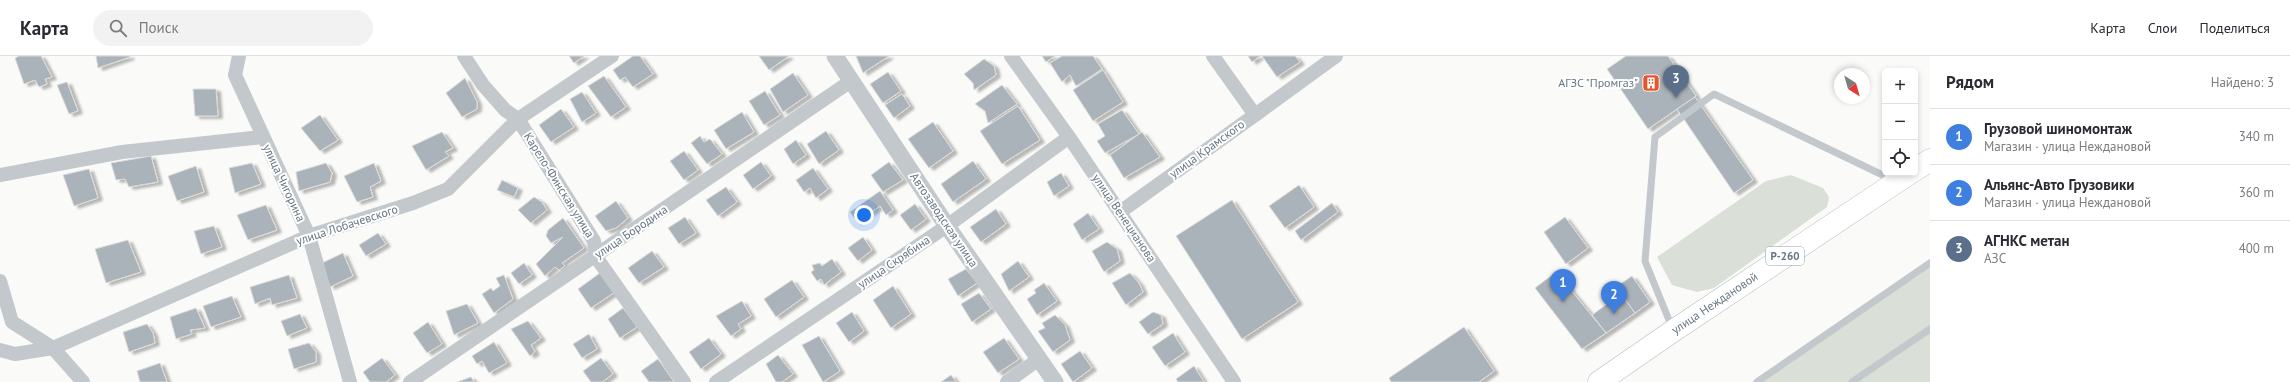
<!DOCTYPE html>
<html lang="ru">
<head>
<meta charset="utf-8">
<style>
  :root { --surface:#fff; --page:#f2f2f3; --text:#2b2b33; --muted:#7c7c81; --line:#e1e1e2; --accent:#0f766e }
  body { margin:0; font-family:"PT Sans",sans-serif; background:var(--page); color:var(--text) }
  .controls { position:absolute; right:12px; top:12px; display:grid; overflow:hidden; border-radius:6px; box-shadow:0 2px 6px #0003 }
  .controls button { width:36px; height:36px; display:grid; place-items:center; padding:0; border:0; border-bottom:1px solid var(--line); background:var(--surface); color:var(--text); font:20px sans-serif }
  .compass { position:absolute; left:1834px; top:12px; width:36px; height:36px; border-radius:50%; background:var(--surface); box-shadow:0 2px 6px #0003; rotate:143deg }
  .you { position:absolute; left:864px; top:159px; width:14px; height:14px; margin:-10px; border:3px solid #fff; border-radius:50%; background:#1a73e8; box-shadow:0 0 0 6px #1a73e833 }
  .badge { display:grid; place-items:center; width:26px; height:26px; border-radius:50%; background:var(--accent); color:#fff; font-size:13px; font-weight:700 }
  .pin { position:absolute; translate:-50% -33px; filter:drop-shadow(0 1px 2px #0008) }
  .pin::after { content:''; position:absolute; top:21px; width:14px; height:12px; background:inherit; clip-path:polygon(0 0,100% 0,50% 100%) }
  .list { margin:0; padding:0; list-style:none }
  h2 { display:flex; justify-content:space-between; align-items:center; height:52px; margin:0; padding:0 16px; font-size:17px }
  h2 small { font-size:13px; font-weight:400; color:var(--muted) }
  .list li { display:grid; grid-template-columns:26px 1fr auto; gap:12px; align-items:center; box-sizing:border-box; height:56px; padding:0 16px; border-top:1px solid var(--line) }
  .list b { display:block; font-size:15px; white-space:nowrap }
  .list p { margin:0; font-size:13px; white-space:nowrap; color:var(--muted) }
  .list em { font-size:13px; font-style:normal; color:var(--muted) }
  .icon { flex:none; width:22px; height:22px; fill:none; stroke:currentColor; stroke-width:2; stroke-linecap:round; stroke-linejoin:round }
  .map { position:relative; flex:none; width:1930px; height:326px; overflow:hidden }
  header { display:flex; align-items:center; gap:24px; box-sizing:border-box; height:56px; padding:0 20px; background:var(--surface); border-bottom:1px solid var(--line) }
  header strong { font-size:19px }
  nav { display:flex; gap:22px; margin-inline-start:auto; font-size:14px }
  .search { width:280px; height:36px; background:var(--page); display:flex; align-items:center; gap:10px; box-sizing:border-box; padding:0 14px; border-radius:22px; color:var(--muted); font-size:15px }
  main { display:flex }
  aside { flex:1; background:var(--surface) }
  .map>svg:first-child { display:block }
  .green { fill:#dadfd7 }
  .building { fill:#aab3b9; stroke:#dcdcda; filter:url(#shadow) }
  .lines { fill:none; stroke-linecap:round; stroke-linejoin:round }
  .trunk-casing { stroke:#b4b9bd; stroke-width:23 }
  .service { stroke:#c3c8cc; stroke-width:7 }
  .minor { stroke:#c3c8cc; stroke-width:14 }
  .tertiary { stroke:#c3c8cc; stroke-width:17 }
  .trunk { stroke:#fff; stroke-width:22 }
  .labels { text-anchor:middle; stroke-width:4; stroke-linejoin:round; paint-order:stroke }
  .shield { fill:#fff; stroke:#939fa8; stroke-width:1 }
  .shield-label { font-size:11px; font-weight:bold; fill:#657683 }
  .poi-label { font-size:12px; fill:#657683; stroke:#fff; text-anchor:end }
  .street-label { font-size:12px; fill:#657683; stroke:#fff }
</style>
</head>
<body>
<header>
<strong>Карта</strong>
<div class="search"><svg class="icon" aria-label="search" viewBox="0 0 24 24"><circle cx="10" cy="10" r="6"/><path d="M15 15l6 6"/></svg>Поиск</div>
<nav><a>Карта</a><a>Слои</a><a>Поделиться</a></nav>
</header>
<main>
<div class="map">
<svg width="1930" height="326" viewBox="0 0 1930 326">
  <defs>
    <filter id="shadow"><feDropShadow dx="4.5" dy="2.5" stdDeviation="1" flood-color="#0004"/></filter>
  </defs>
  <rect width="100%" height="100%" fill="#fafaf8"/>
  <path class="green" d="M1791 119 1823 132 1829 141 1827 151 1714 232 1697 236 1672 229 1657 201 1766 125Z
    M1930 203V326H1755L1924 207Z"/>
  <path class="building" d="M19 0H41L52 21 45 23 47 28 39 31 35 24 24 28 15 2Z
    M96 0H130V1L98 12Z
    M569 0H584L574 7Z
    M633 0H640L653 18 633 31 625 21 620 24 613 14Z
    M759 0H789L769 14Z
    M856 0H889L863 17Z
    M1042 0H1055L1046 6Z
    M1062 0H1093L1102 13 1076 30 1070 19 1062 26 1050 7Z
    M1248 0H1260L1252 6Z
    M1262 0H1295L1300 6 1277 21Z
    M1626 0H1668L1696 40 1648 73 1607 13Z
    M984 3 994 10 996 19 974 34 973 27 964 18Z
    M1103 14 1123 46 1093 65 1073 34Z
    M888 16 901 35 883 47 870 28Z
    M793 17 808 39 783 56 770 33Z
    M604 20 626 51 611 61 588 30Z
    M465 22 477 46V53L462 61 446 37Z
    M67 26 78 55 69 58 57 29Z
    M1002 29 1017 48 988 67 985 55 975 48Z
    M193 33H216L218 60H195Z
    M765 35 780 59 764 69 749 45Z
    M582 36 596 57 582 66 570 43Z
    M902 38 910 50 894 62 885 49Z
    M1695 41 1753 124 1734 137 1677 53Z
    M1018 50 1040 84 1002 108 980 75Z
    M561 53 574 71 551 86 539 69Z
    M1122 54 1139 78 1105 97 1097 85 1105 80 1098 68Z
    M742 56 754 76 726 93 714 74Z
    M320 59 338 84 320 95 301 72Z
    M933 66 953 95 929 112 908 83Z
    M826 75 839 94 819 108 807 88Z
    M442 76 453 92 445 96 449 100 426 114 412 90Z
    M1142 76 1160 101 1124 122 1110 99Z
    M700 80 704 86 710 83 722 98 707 108 691 87Z
    M796 84 806 99 793 108 784 93Z
    M684 95 698 114 684 124 670 105Z
    M151 100 158 126 129 131 125 123 116 124 111 107Z
    M973 105 986 123 953 146 941 128Z
    M761 106 771 120 753 133 743 119Z
    M889 106 903 124 883 136 871 119Z
    M252 107 261 128 235 137 229 112Z
    M326 107 332 117 330 126 299 135 296 116Z
    M374 107 381 125 370 131 373 141 357 146 344 120Z
    M196 110 204 136 177 145 168 120Z
    M813 112 828 133 816 142 810 132 804 136 796 124Z
    M89 113 98 142 74 150 63 119Z
    M1061 117 1069 130 1054 140 1047 126Z
    M502 124 518 132 514 141 497 134Z
    M1299 129 1314 151 1285 172 1269 150Z
    M726 131 737 146 718 160 706 144Z
    M880 135 893 154 886 159 880 150 857 166 850 156Z
    M534 141 542 146 547 154 531 167 518 154Z
    M1232 144 1298 246 1242 283 1176 180Z
    M616 145 628 162 616 172 606 175 595 160Z
    M1332 147 1338 156 1301 184 1295 175Z
    M915 148 926 163 911 174 900 159Z
    M266 149 277 174 248 184 237 159Z
    M996 153 1006 168 981 186 970 171Z
    M1088 157 1099 173 1082 184 1073 168Z
    M685 161 696 177 679 188 668 172Z
    M1565 161 1588 192 1566 208 1544 176Z
    M563 162 584 192 562 207 565 210 559 214 555 211 545 220 536 208 563 181 551 187 546 180 548 174Z
    M214 170 222 191 201 198 194 175Z
    M378 177 386 188 366 200 359 189Z
    M863 181 872 194 858 205 848 192Z
    M128 184 141 216 106 227 95 193Z
    M1107 186 1117 193 1120 205 1104 216 1092 195Z
    M652 195 664 211 639 227 628 212Z
    M343 197 353 220 330 231 322 207Z
    M832 203 841 216 824 229 821 223 817 225 811 216 814 214 812 209 820 207 822 210Z
    M1018 205 1029 221 1009 235 1001 218Z
    M524 207 532 219 519 228 511 217Z
    M966 213 977 227 958 240 948 223Z
    M1556 216 1606 277 1582 293 1535 232Z
    M600 217 615 236 591 252 578 233Z
    M1130 217 1139 227 1143 236 1126 249 1112 227Z
    M289 219 297 242 272 249 270 242 255 248 250 231Z
    M504 219 513 243 494 257 482 238 491 232 493 235 500 230 496 222Z
    M1632 220 1650 246 1635 257 1616 231Z
    M792 224 804 241 776 261 764 243Z
    M1044 227 1057 245 1037 259 1027 243 1036 237 1034 234Z
    M893 230 911 258 891 272 873 244Z
    M979 237 991 253 972 266 961 248Z
    M1621 238 1635 257 1606 277 1592 259Z
    M232 240 241 261 211 271 203 250Z
    M742 245 751 260 738 268 741 273 731 280 716 260Z
    M467 248 478 267 454 279 446 255Z
    M196 252 205 272 190 274 192 278 176 283 170 261Z
    M623 252 637 271 620 282 608 263Z
    M852 256 864 275 849 286 836 267Z
    M1153 256 1161 259 1163 268 1148 278 1139 266Z
    M300 258 307 272 287 280 281 265Z
    M1055 259 1065 269 1070 284 1053 296 1038 275 1045 272 1042 267Z
    M528 265 541 282 531 289 535 296 530 300 511 273Z
    M428 266 442 288 427 297 413 277Z
    M147 268 153 277 155 287 129 296 123 276Z
    M1464 271 1494 315 1479 326H1391L1389 322Z
    M1173 277 1185 296 1165 310 1152 291Z
    M589 278 597 293 582 302 573 288Z
    M819 280 840 315 823 326 802 289Z
    M709 282 721 298 701 313 689 296Z
    M1004 282 1019 303 998 317 983 296Z
    M494 286 507 307 489 317 482 305 477 308 472 300Z
    M309 287 316 296V306L294 313 288 293Z
    M1080 295 1092 312 1073 326 1061 308Z
    M778 299 793 318 782 326H776L766 308Z
    M382 302 395 319 386 326H370L363 316Z
    M601 302 613 318 602 326H591L583 315Z
    M658 303 674 326H649L641 315Z
    M160 307 167 326H140L137 315Z
    M1194 310 1204 326H1178L1176 323Z
    M951 319 956 326H941Z
    M471 321 474 326H457Z"/>
  <g class="lines">
    <defs>
      <g id="trunk">
        <path d="M1915 114 1930 104"/>
        <path id="s1" d="M1599 326 1673 275 1910 117"/>
      </g>
    </defs>
    <use href="#trunk" class="trunk-casing"/>
    <path class="service" d="M1673 274 1645 205 1655 81 1714 38 1893 124
      M1757 326 1930 207
      M1852 326 1930 273"/>
    <path class="minor" d="M239 0 235 19 309 180 350 326
      M464 0 483 29 505 54 518 63 594 185 596 201 684 326
      M1011 0 1069 81 1234 326
      M1255 59 1336 0
      M0 119 122 96 262 81
      M1120 156 1255 59 1213 0
      M0 225 12 266 53 292 83 326
      M0 294 15 298 53 292 309 180 413 147 448 133 518 63 612 0
      M410 326 851 25
      M716 326 947 170 1069 81
      M1007 326 1039 303"/>
    <path class="tertiary" d="M835 0 947 170 1055 326"/>
    <use href="#trunk" class="trunk"/>
  </g>
  <defs>
    <symbol id="building-square" viewBox="-11 -11 22 22"><rect x="-9" y="-9" width="18" height="18" rx="4" fill="#e4572e" stroke="#fff"/><path d="M-4-6H4V6H1V3H-1V6H-4ZM-2.5-4.3h1.7v1.8h-1.7ZM.8-4.3h1.7v1.8H.8ZM-2.5-1h1.7V.8h-1.7ZM.8-1h1.7V.8H.8Z" fill="#fff"/></symbol>
  </defs>
  <g fill-rule="evenodd">
    <use href="#building-square" x="1641" y="17" width="20" height="20"/>
  </g>
  <g class="labels">
    <rect class="shield" x="1766" y="191" width="38" height="18" rx="3"/>
    <g class="shield-label">
      <text x="1785" y="204">Р-260</text>
    </g>
    <g class="poi-label">
      <text x="1638" y="31">АГЗС "Промгаз"</text>
    </g>
    <g class="street-label">
      <text transform="translate(1207 93) rotate(-36)" y="4">улица Крамского</text>
      <text transform="translate(284 127) rotate(65)" y="4">улица Чигорина</text>
      <text transform="translate(559 129) rotate(58)" y="4">Карело-Финская улица</text>
      <text transform="translate(1124 162) rotate(56)" y="4">улица Венецианова</text>
      <text transform="translate(944 164) rotate(56)" y="4">Автозаводская улица</text>
      <text transform="translate(347 169) rotate(-18)" y="4">улица Лобачевского</text>
      <text transform="translate(631 176) rotate(-34)" y="4">улица Бородина</text>
      <text transform="translate(894 206) rotate(-34)" y="4">улица Скрябина</text>
      <text dy="4" stroke="none"><textPath href="#s1" startOffset="140">улица Неждановой</textPath></text>
    </g>
  </g>
</svg>
<div class="controls">
<button>+</button>
<button>−</button>
<button><svg class="icon" aria-label="locate" viewBox="0 0 24 24"><circle cx="12" cy="12" r="6"/><path d="M12 2v4M12 18v4M2 12h4M18 12h4"/></svg></button>
</div>
<svg class="compass" viewBox="-18 -18 36 36"><path d="M0-13l5 13h-10z" fill="#e53935"/><path d="M0 13l5-13h-10z" fill="#7c7c81"/></svg>
<div class="you"></div>
<div class="pin badge" style="left:1563px;top:246px;background:#3f7fe0">1</div>
<div class="pin badge" style="left:1614px;top:258px;background:#3f7fe0">2</div>
<div class="pin badge" style="left:1676px;top:42px;background:#5c6f8a">3</div>
</div>
<aside>
<h2>Рядом<small>Найдено: 3</small></h2>
<ul class="list">
<li><span class="badge" style="background:#3f7fe0">1</span><div><b>Грузовой шиномонтаж</b><p>Магазин · улица Неждановой</p></div><em>340 m</em></li>
<li><span class="badge" style="background:#3f7fe0">2</span><div><b>Альянс-Авто Грузовики</b><p>Магазин · улица Неждановой</p></div><em>360 m</em></li>
<li><span class="badge" style="background:#5c6f8a">3</span><div><b>АГНКС метан</b><p>АЗС</p></div><em>400 m</em></li>
</ul>
</aside>
</main>
</body>
</html>
